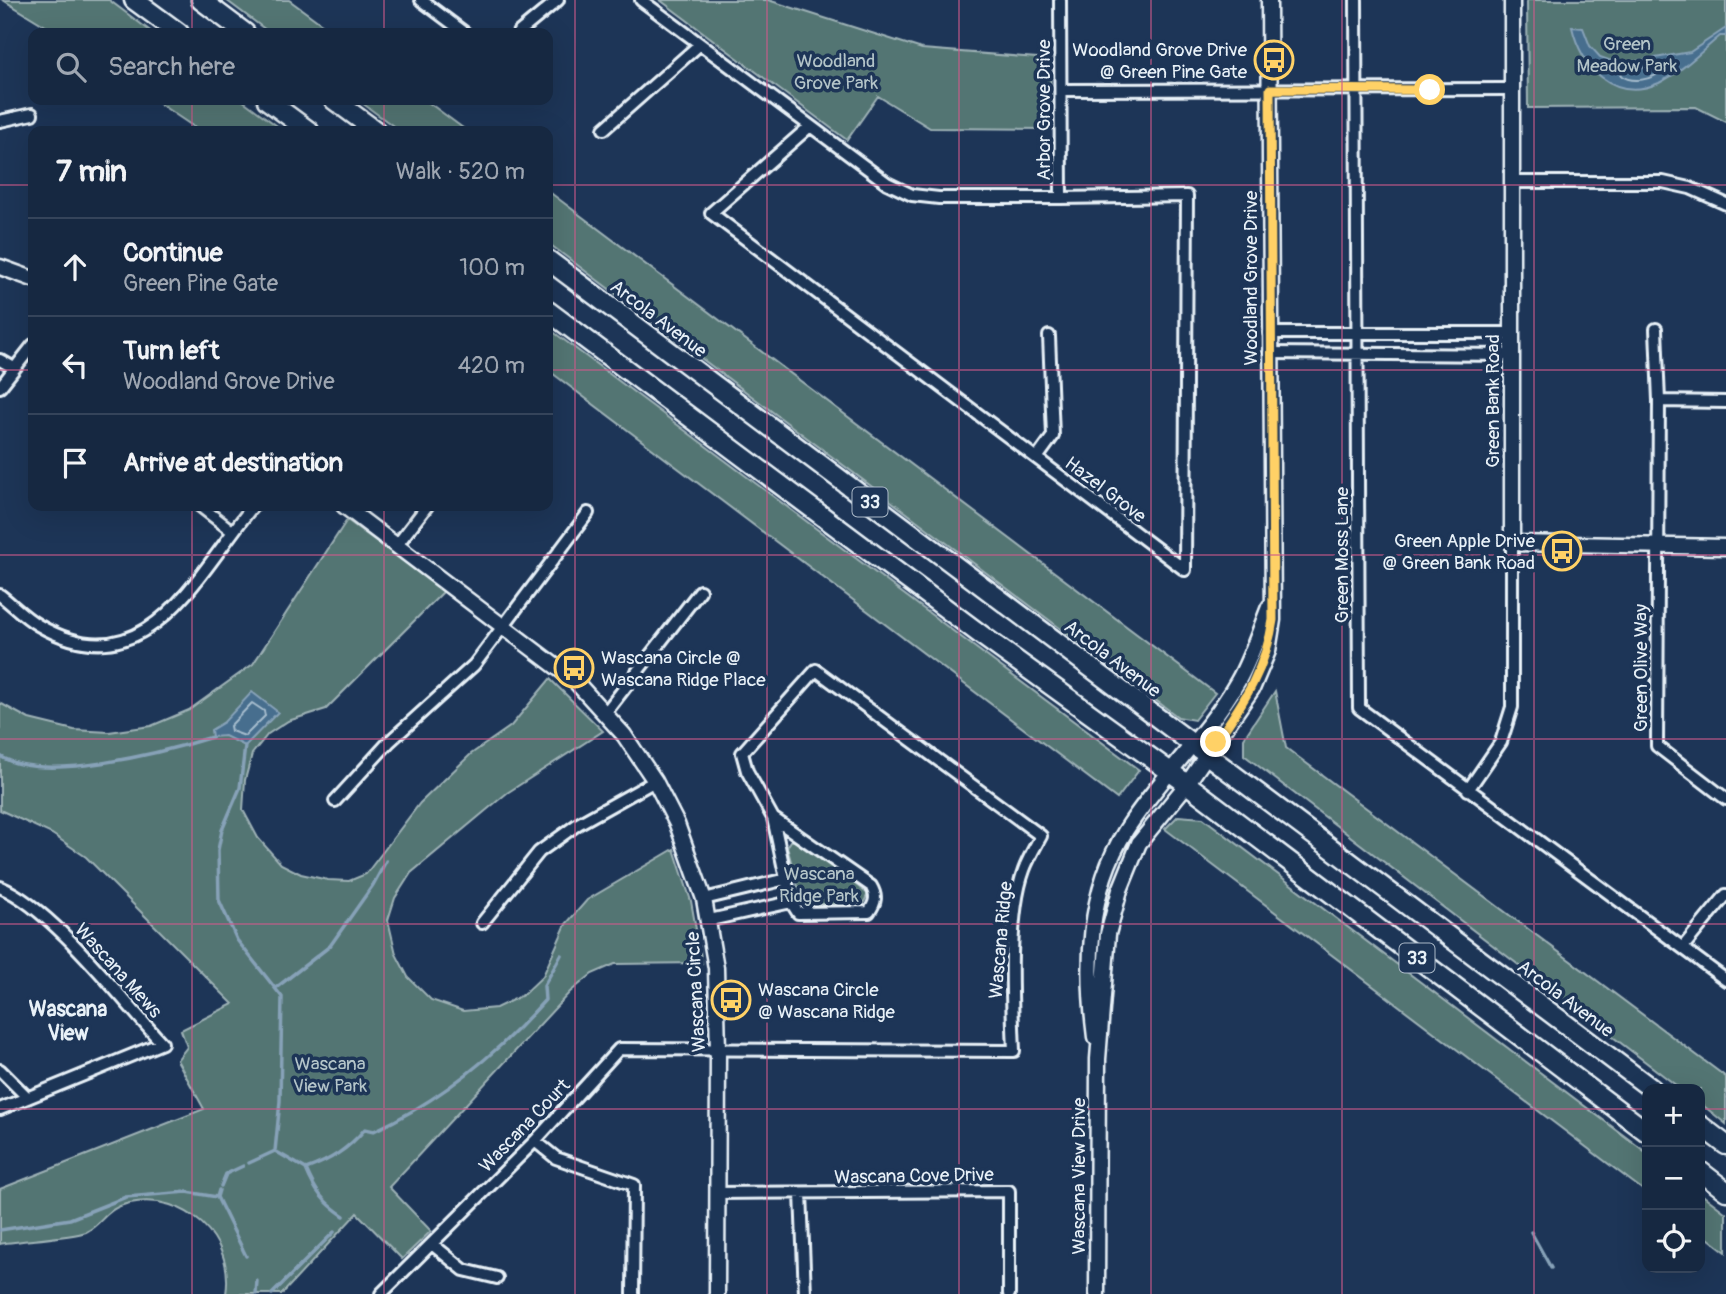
<!DOCTYPE html>
<html lang="en">
<head>
<meta charset="utf-8">
<style>
  :root { --surface:#162841; --page:#1f3048; --text:#f1f3f6; --muted:#9ea6b1; --line:#35445a }
  body { margin:0; font-family:Pangolin,sans-serif; background:var(--page); color:var(--text) }
  .controls { position:absolute; right:21px; bottom:21px; display:grid; overflow:hidden; border-radius:14px; box-shadow:0 7px 28px #0002 }
  .controls button { width:63px; height:63px; display:grid; place-items:center; padding:0; border:0; border-bottom:2px solid var(--line); background:var(--surface); color:var(--text); font:35px sans-serif }
  .stop { position:absolute; width:21px; height:21px; margin:-16px; border:5px solid #ffd166; border-radius:50%; background:#fff }
  .stop.end { background:#ffd166; border-color:#fff; box-shadow:0 2px 7px #0008 }
  .list { margin:0; padding:0; list-style:none }
  h2 { display:flex; justify-content:space-between; align-items:center; height:91px; margin:0; padding:0 28px; font-size:30px }
  h2 small { font-size:23px; font-weight:400; color:var(--muted) }
  .list li { display:grid; grid-template-columns:46px 1fr auto; gap:21px; align-items:center; box-sizing:border-box; height:98px; padding:0 28px; border-top:2px solid var(--line) }
  .list b { display:block; font-size:26px; white-space:nowrap }
  .list p { margin:0; font-size:23px; white-space:nowrap; color:var(--muted) }
  .list em { font-size:23px; font-style:normal; color:var(--muted) }
  .icon { flex:none; width:38px; height:38px; fill:none; stroke:currentColor; stroke-width:2; stroke-linecap:round; stroke-linejoin:round }
  .map { position:relative; flex:none; width:1726px; height:1294px; overflow:hidden }
  .search { position:absolute; background:var(--surface); box-shadow:0 7px 28px #0002; left:28px; top:28px; width:525px; height:77px; display:flex; align-items:center; gap:18px; box-sizing:border-box; padding:0 24px; border-radius:14px; color:var(--muted); font-size:26px }
  .panel { position:absolute; background:var(--surface); box-shadow:0 7px 28px #0002; left:28px; top:126px; width:525px; height:385px; border-radius:14px }
  .map>svg:first-child { display:block }
  .green { fill:#537473; stroke:#9eb2b6; stroke-width:2 }
  .water { fill:#466e8e; stroke:#87a2b8; stroke-width:2 }
  .lines { fill:none; stroke-linecap:round; stroke-linejoin:round }
  .shore { stroke:#a7bdce; stroke-width:2 }
  .stream { stroke:#87a2b8; stroke-width:3.5 }
  .minor-casing { stroke:#e8f1f8; stroke-width:16 }
  .tertiary-casing { stroke:#e8f1f8; stroke-width:19 }
  .primary-casing { stroke:#e8f1f8; stroke-width:23 }
  .minor { stroke:#1d3557; stroke-width:10 }
  .tertiary { stroke:#1d3557; stroke-width:14 }
  .primary { stroke:#1d3557; stroke-width:18 }
  .route { stroke:#ffd166; stroke-width:9 }
  .grid { fill:none; stroke:#cd598a; stroke-width:2; stroke-opacity:0.55 }
  .labels { text-anchor:middle; stroke-width:7; stroke-linejoin:round; paint-order:stroke }
  .shield { fill:#1d3557; stroke:#abb9c8; stroke-width:2 }
  .shield-label { font-size:18px; font-weight:bold; fill:#e8f1f8 }
  .park-label { font-size:19px; fill:#b4c5c9; stroke:#1d3557 }
  .poi-label { font-size:19px; fill:#e8f1f8; stroke:#1d3557; text-anchor:end }
  .street-label { font-size:19px; fill:#e8f1f8; stroke:#1d3557 }
  .neighbourhood-label { font-size:21px; font-weight:bold; fill:#e8f1f8; stroke:#1d3557 }
</style>
</head>
<body>
<div class="map">
<svg width="1726" height="1294" viewBox="0 0 1726 1294">
  <rect width="100%" height="100%" fill="#1d3557"/>
  <filter id="ink" filterUnits="userSpaceOnUse"><feTurbulence type="fractalNoise" baseFrequency=".0143" numOctaves="2"/><feDisplacementMap in="SourceGraphic" scale="14" xChannelSelector="R" yChannelSelector="G"/><feConvolveMatrix kernelMatrix="1 2 1 2 8 2 1 2 1" color-interpolation-filters="sRGB"/></filter>
  <g filter="url(#ink)">
    <path class="green" d="M3 0H109L153 33H57Z
      M226 0H289L334 33H270Z
      M660 0H768L922 49 1050 59 1051 129 930 128 878 96 847 140Z
      M1527 0H1726V122L1696 107 1528 108Z
      M154 100H242L284 131H200Z
      M358 100H425L467 131H400Z
      M548 191 1215 693 1194 720 1178 717 548 243Z
      M548 328 1139 770 1117 799 548 370Z
      M347 520 444 591 326 709 288 721 268 734 252 754 245 780 243 810 258 838 281 864 301 874 328 880 349 881 366 874 420 803 471 754 511 726 550 679 603 731 507 793 411 873 395 898 388 920 396 954 408 977 431 1000 463 1011 496 1008 523 995 543 976 566 924 587 900 674 849 691 901 702 963 615 964 592 974 570 992 389 1187 431 1231 402 1259 357 1213 282 1294H226C235 1238 185 1192 130 1203 105 1208 103 1224 86 1232 74 1237 17 1241 0 1244V1189L204 1109 177 1060 187 1047 181 1030 233 1004 86 857 52 834 0 810V703L29 719 74 730 109 732 151 726 189 710 253 664Z
      M1275 691 1286 748 1726 1077V1124L1700 1103V1089H1681L1244 755V738Z
      M1178 816 1203 818 1647 1153V1193L1165 829Z
      M797 840 868 894 863 904H807L802 901 787 847 791 841Z
      M1700 1193 1726 1213V1252L1700 1232Z"/>
    <path class="water" d="M1572 27 1583 28 1590 46 1600 57 1620 64 1690 52 1726 28V36H1720C1701 52 1681 72 1659 83 1614 103 1581 67 1572 27Z
      M252 692 278 712 245 746 225 736 212 737 211 730 224 722Z"/>
    <g class="lines">
      <path class="shore" d="M1661 65 1664 70C1651 80 1633 84 1620 75L1623 71Z
        M252 703 264 711 265 716 245 736 231 731 230 726Z"/>
      <path class="stream" d="M245 746 240 788 222 830 218 850 219 900 237 940 282 997 280 1101 275 1151
        M0 756C43 784 164 752 212 737
        M277 987 330 946 373 885 386 861
        M275 1151 306 1169C331 1160 348 1149 365 1129L374 1131C439 1101 497 1054 545 1000L544 986 561 955
        M249 1163 275 1151
        M306 1169C315 1191 323 1202 344 1216
        M221 1186 226 1174 243 1166
        M217 1197 246 1256
        M0 1230 70 1219 126 1197 187 1192 217 1197 219 1190
        M1531 1232 1551 1268
        M256 1294 257 1281
        M272 1294 334 1232"/>
      <defs>
        <path id="minor" d="M421 0 465 33
          M641 0 887 183 912 195 939 198H1061L1060 0
          M1356 0 1359 708 1726 980
          M518 33 558 0
          M1061 90 1512 89
          M0 121 32 114
          M809 127 711 213 1185 570 1187 196 1061 198
          M604 129 699 45
          M1513 182H1663L1690 188 1726 204
          M1656 329 1659 401 1657 746 1726 799
          M1269 333H1511
          M1269 353 1511 355
          M0 360 14 368
          M0 387 33 345
          M1659 401 1726 402
          M1037 458 1053 436 1049 336
          M200 506 232 531
          M397 545 427 506
          M0 595C12 604 24 617 38 625 147 688 195 576 253 506
          M606 712 700 591
          M1468 790 1501 742 1512 707V543
          M335 801 389 742 474 665 588 513
          M0 887C52 908 122 1000 162 1043L0 1109
          M704 899 786 879
          M710 920 791 902
          M482 923 539 852 578 824 655 781
          M1683 947 1726 895
          M0 1070 28 1098
          M535 1141 556 1158 634 1185 633 1294
          M716 1193 1009 1191V1294
          M801 1193 805 1294
          M432 1244 464 1270 497 1278
          M381 1294 535 1141 619 1049 1014 1051C1012 1002 1007 916 1024 870 1028 859 1035 847 1041 836L816 670 742 753 747 771 773 818 791 902 798 913 869 912C876 902 877 896 871 886L773 818"/>
        <path id="tertiary" d="M1512 0V543L1726 547
          M0 267 33 279
          M344 506 575 681 624 735 655 781 677 824 704 899 716 968 718 1050 717 1294
          M1095 1037C1086 967 1087 892 1126 830 1159 778 1207 735 1238 681 1251 658 1259 632 1269 607
          M1097 1294 1098 1059 1108 934 1120 890 1139 843 1187 784 1252 689 1268 651 1273 620 1269 0"/>
        <path id="primary" d="M134 0 179 33
          M201 0 245 33
          M267 100 309 131
          M334 100 376 131
          M548 260 1652 1089
          M548 311 984 637 1187 784 1647 1132
          M1700 1125 1726 1145
          M1700 1171 1726 1191"/>
      </defs>
      <use href="#minor" class="minor-casing"/>
      <use href="#tertiary" class="tertiary-casing"/>
      <use href="#primary" class="primary-casing"/>
      <use href="#minor" class="minor"/>
      <use href="#tertiary" class="tertiary"/>
      <use href="#primary" class="primary"/>
    </g>
  </g>
  <g class="lines" filter="url(#ink)">
    <path class="route" d="M1216 742C1244 702 1266 668 1273 620L1270 89 1430 90"/>
  </g>
  <path class="grid" d="M192 0V33M384 0V33M575 0V1294M767 0V1294M959 0V1294M1151 0V1294M1342 0V1294M1534 0V1294M192 100V131M384 100V131M0 185H33M548 185H1726M0 370H33M548 370H1726M192 506V1294M384 506V1294M0 555H1726M0 739H1726M0 924H1726M0 1109H1647M1700 1109H1726"/>
  <defs>
    <symbol id="bus-ring" viewBox="-11 -11 22 22"><circle r="9.5" fill="#1d3557" stroke="#ffd166" stroke-width="1.5"/><path d="M-5-6H5V4H4V6H2V4H-2V6H-4V4H-5ZM-3.5-4V0h7V-4ZM-3.5 1.2v1.5H-2V1.2ZM2 1.2v1.5H3.5V1.2Z" fill="#ffd166"/></symbol>
  </defs>
  <g fill-rule="evenodd">
    <use href="#bus-ring" x="1252" y="38" width="44" height="44"/>
    <use href="#bus-ring" x="1540" y="529" width="44" height="44"/>
    <use href="#bus-ring" x="552" y="646" width="44" height="44"/>
    <use href="#bus-ring" x="709" y="978" width="44" height="44"/>
  </g>
  <g class="labels">
    <g class="shield">
      <rect x="852.5" y="487.5" width="35" height="29" rx="5"/>
      <rect x="1399.5" y="943.5" width="35" height="29" rx="5"/>
    </g>
    <g class="shield-label">
      <text x="870" y="508">33</text>
      <text x="1417" y="964">33</text>
    </g>
    <g class="park-label">
      <text x="1627" y="50">Green<tspan x="1627" dy="22">Meadow Park</tspan></text>
      <text x="836" y="67">Woodland<tspan x="836" dy="22">Grove Park</tspan></text>
      <text x="819" y="880">Wascana<tspan x="819" dy="22">Ridge Park</tspan></text>
      <text x="330" y="1070">Wascana<tspan x="330" dy="22">View Park</tspan></text>
    </g>
    <g class="poi-label">
      <text x="1247" y="56">Woodland Grove Drive<tspan x="1247" dy="22">@ Green Pine Gate</tspan></text>
      <text x="1535" y="547">Green Apple Drive<tspan x="1535" dy="22">@ Green Bank Road</tspan></text>
      <text x="601" y="664" text-anchor="start">Wascana Circle @<tspan x="601" dy="22">Wascana Ridge Place</tspan></text>
      <text x="758" y="996" text-anchor="start">Wascana Circle<tspan x="758" dy="22">@ Wascana Ridge</tspan></text>
    </g>
    <g class="street-label">
      <text transform="translate(1043 110) rotate(-90)" y="7">Arbor Grove Drive</text>
      <text transform="translate(1250 278) rotate(-90)" y="7">Woodland Grove Drive</text>
      <text transform="translate(659 318) rotate(37)" y="7">Arcola Avenue</text>
      <text transform="translate(1492 401) rotate(-90)" y="7">Green Bank Road</text>
      <text transform="translate(1106 489) rotate(37)" y="7">Hazel Grove</text>
      <text transform="translate(1341 555) rotate(-90)" y="7">Green Moss Lane</text>
      <text transform="translate(1113 658) rotate(37)" y="7">Arcola Avenue</text>
      <text transform="translate(1640 668) rotate(-90)" y="7">Green Olive Way</text>
      <text transform="translate(1000 940) rotate(-85)" y="7">Wascana Ridge</text>
      <text transform="translate(119 970) rotate(48)" y="7">Wascana Mews</text>
      <text transform="translate(695 992) rotate(-93)" y="7">Wascana Circle</text>
      <text transform="translate(1566 998) rotate(37)" y="7">Arcola Avenue</text>
      <text transform="translate(524 1125) rotate(-46)" y="7">Wascana Court</text>
      <text transform="translate(914 1175) rotate(-1)" y="7">Wascana Cove Drive</text>
      <text transform="translate(1078 1176) rotate(-90)" y="7">Wascana View Drive</text>
    </g>
    <g class="neighbourhood-label">
      <text x="68" y="1016">Wascana<tspan x="68" dy="24">View</tspan></text>
    </g>
  </g>
</svg>
<div class="controls">
<button>+</button>
<button>−</button>
<button><svg class="icon" aria-label="locate" viewBox="0 0 24 24"><circle cx="12" cy="12" r="6"/><path d="M12 2v4M12 18v4M2 12h4M18 12h4"/></svg></button>
</div>
<div class="stop" style="left:1430px;top:90px"></div>
<div class="stop end" style="left:1216px;top:742px"></div>
<div class="search"><svg class="icon" aria-label="search" viewBox="0 0 24 24"><circle cx="10" cy="10" r="6"/><path d="M15 15l6 6"/></svg>Search here</div>
<section class="panel">
<h2>7 min<small>Walk · 520 m</small></h2>
<ul class="list">
<li><svg class="icon" aria-label="ahead" viewBox="0 0 24 24"><path d="M12 20V5M6 11l6-6 6 6"/></svg><div><b>Continue</b><p>Green Pine Gate</p></div><em>100 m</em></li>
<li><svg class="icon" aria-label="left" viewBox="0 0 24 24"><path d="M17 20v-9H6M10 6l-5 5 5 5"/></svg><div><b>Turn left</b><p>Woodland Grove Drive</p></div><em>420 m</em></li>
<li><svg class="icon" aria-label="arrive" viewBox="0 0 24 24"><path d="M6 21V4h12l-3 4 3 4H6"/></svg><div><b>Arrive at destination</b></div></li>
</ul>
</section>
</div>
</body>
</html>
